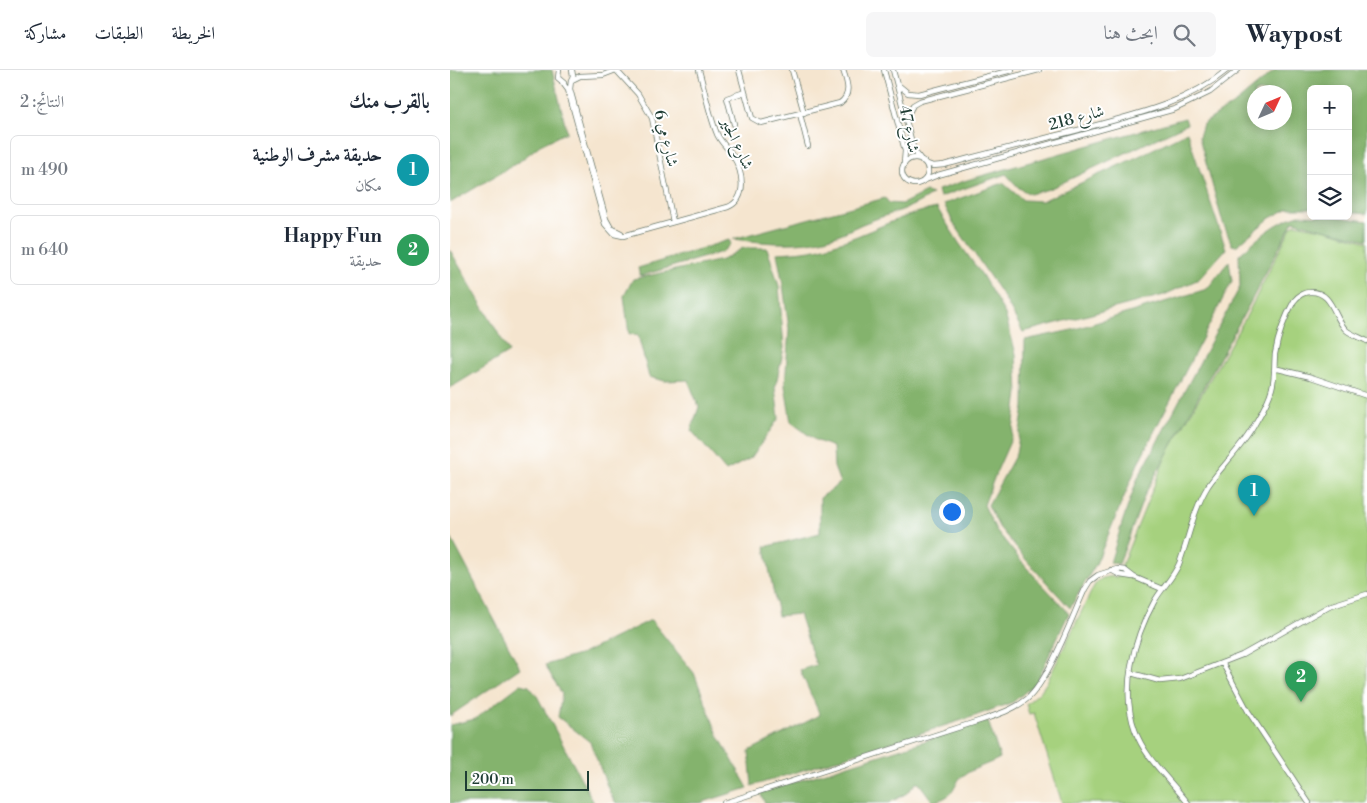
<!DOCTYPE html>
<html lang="ar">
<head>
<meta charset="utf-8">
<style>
  :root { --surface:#fff; --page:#f6f6f7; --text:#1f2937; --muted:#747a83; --line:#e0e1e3; --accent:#b45309 }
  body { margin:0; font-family:"Libre Bodoni",Amiri,serif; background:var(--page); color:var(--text); direction:rtl }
  .controls { position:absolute; right:15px; top:15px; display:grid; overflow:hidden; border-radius:8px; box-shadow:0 2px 12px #0003 }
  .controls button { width:45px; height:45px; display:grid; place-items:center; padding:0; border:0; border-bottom:1px solid var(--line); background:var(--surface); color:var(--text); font:25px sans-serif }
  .compass { position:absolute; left:797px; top:15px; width:45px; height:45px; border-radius:50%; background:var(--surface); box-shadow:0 2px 12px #0003; rotate:46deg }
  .scale { position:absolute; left:15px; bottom:12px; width:124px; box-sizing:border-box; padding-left:5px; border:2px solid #1f3d34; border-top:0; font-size:14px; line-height:18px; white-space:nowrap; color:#1f3d34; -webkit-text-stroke:4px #fff; paint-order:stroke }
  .you { position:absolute; left:501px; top:441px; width:18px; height:18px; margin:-12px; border:4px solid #fff; border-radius:50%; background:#1a73e8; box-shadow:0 0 0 8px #1a73e833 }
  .badge { display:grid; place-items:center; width:32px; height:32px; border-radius:50%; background:var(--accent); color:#fff; font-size:16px; font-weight:700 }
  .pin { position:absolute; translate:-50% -41px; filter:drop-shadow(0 1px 2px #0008) }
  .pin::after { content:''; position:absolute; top:26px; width:18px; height:15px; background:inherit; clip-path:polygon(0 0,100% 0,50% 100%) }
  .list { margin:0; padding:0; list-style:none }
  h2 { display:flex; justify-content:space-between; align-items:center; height:65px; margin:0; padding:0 20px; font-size:21px }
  h2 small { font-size:16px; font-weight:400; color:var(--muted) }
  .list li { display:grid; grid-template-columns:32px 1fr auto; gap:15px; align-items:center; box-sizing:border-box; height:70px; margin:0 10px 10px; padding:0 10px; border:1px solid var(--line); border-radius:8px }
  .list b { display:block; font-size:19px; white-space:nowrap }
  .list p { margin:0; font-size:16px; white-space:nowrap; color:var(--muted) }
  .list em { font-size:16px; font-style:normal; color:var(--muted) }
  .icon { flex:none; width:28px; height:28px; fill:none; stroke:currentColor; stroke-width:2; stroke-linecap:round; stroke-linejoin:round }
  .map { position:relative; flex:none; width:917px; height:733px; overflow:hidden; direction:ltr }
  header { display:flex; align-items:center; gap:30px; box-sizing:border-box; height:70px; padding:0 25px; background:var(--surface); border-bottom:1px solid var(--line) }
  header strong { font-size:24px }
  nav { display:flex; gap:28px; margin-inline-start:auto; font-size:18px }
  .search { width:350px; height:45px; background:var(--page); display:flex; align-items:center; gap:12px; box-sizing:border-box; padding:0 18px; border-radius:8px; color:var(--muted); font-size:19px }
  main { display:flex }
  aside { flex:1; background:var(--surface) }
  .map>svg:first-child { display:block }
  .green { fill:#a6d17e; stroke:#628759 }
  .forest { fill:#84b36d; stroke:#527850; fill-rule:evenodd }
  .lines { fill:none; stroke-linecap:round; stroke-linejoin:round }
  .minor-casing { stroke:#6a786a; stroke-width:6 }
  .minor { stroke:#fff; stroke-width:4.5 }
  .labels { text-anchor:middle; stroke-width:4; stroke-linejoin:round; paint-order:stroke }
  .street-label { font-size:16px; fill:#1f3d34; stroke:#fff }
</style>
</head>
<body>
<header>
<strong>Waypost</strong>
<div class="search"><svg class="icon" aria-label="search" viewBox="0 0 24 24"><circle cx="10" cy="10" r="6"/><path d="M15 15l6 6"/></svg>ابحث هنا</div>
<nav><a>الخريطة</a><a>الطبقات</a><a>مشاركة</a></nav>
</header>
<main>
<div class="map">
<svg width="917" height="733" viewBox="0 0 917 733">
  <rect width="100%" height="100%" fill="#fff"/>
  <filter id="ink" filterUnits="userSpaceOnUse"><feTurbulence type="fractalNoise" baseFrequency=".02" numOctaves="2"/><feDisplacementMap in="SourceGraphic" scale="10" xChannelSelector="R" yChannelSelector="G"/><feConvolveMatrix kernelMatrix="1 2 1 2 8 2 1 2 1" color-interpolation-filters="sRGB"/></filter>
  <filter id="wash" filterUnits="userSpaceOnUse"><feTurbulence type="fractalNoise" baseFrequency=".0096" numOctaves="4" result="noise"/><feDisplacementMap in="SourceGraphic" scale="20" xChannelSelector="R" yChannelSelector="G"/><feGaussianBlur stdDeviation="1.12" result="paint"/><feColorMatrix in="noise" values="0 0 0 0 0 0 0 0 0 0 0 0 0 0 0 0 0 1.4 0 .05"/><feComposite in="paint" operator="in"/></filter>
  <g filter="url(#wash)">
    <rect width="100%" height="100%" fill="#f5e5cf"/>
    <path class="green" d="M845 154 877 160 917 172V733H612L584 643 579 644 576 634 590 622 597 612 644 516C650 507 657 506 667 507L716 386 797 245 841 157Z"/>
    <path class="forest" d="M0 0H102L117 62 90 75 70 91 0 133Z
      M825 0H917V144L898 142V19H861V138H839L820 148 786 176 782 175 772 150 749 67 753 54 788 31ZM804 22H834V52H804Z
      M735 48 737 54 599 119 580 124 569 118 556 104 490 127 488 120 517 110Z
      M737 62 776 179 749 209 714 225 573 262 555 229 503 152 494 134 553 113 573 130 592 131 689 86Z
      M476 122 482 124C464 138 442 143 420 151 408 155 397 162 385 166 353 177 316 173 283 169L435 128 439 133 452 134Z
      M487 138 509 173 532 205 555 244 566 284 568 323 562 367 546 403 534 435 546 460 576 497 619 543 586 613 563 632 522 647 302 716 299 681 370 645 350 600 366 595 349 544 328 546 315 477 370 463V428L390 413 384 397 383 377 365 370 341 352 335 316 339 259 333 215 327 183C345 182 363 181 381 175 417 165 450 144 487 138Z
      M849 145 880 146 917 151V170L843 151 800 233 695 424 669 494 660 493 673 450 687 410 790 217 789 185C807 169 825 152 849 145Z
      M279 170 281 174 272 182 190 206 188 198Z
      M293 178H317L329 216 334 278 325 318 329 348 301 388 276 401 241 360 249 337 238 310 215 311 199 307 188 265 179 264 174 226 183 209 272 190Z
      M0 180 59 282 0 318Z
      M779 191 782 211 689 391 646 494 620 538 577 491 549 457 538 435 566 384 574 337 575 270 622 260 757 219Z
      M0 466 70 598 0 646Z
      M201 550 244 603 268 665 298 718 250 733H166L160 723 140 672 108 647 112 624 95 595 132 584Z
      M71 614 79 616 87 626 144 733H0V655L25 649Z
      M538 651 550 688C537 695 523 698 511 707 508 710 507 713 505 717 500 727 493 729 483 732L469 713H466L457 723 439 733H315L310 723Z"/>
  </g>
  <g filter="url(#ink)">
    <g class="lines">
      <defs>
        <path id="minor" d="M109 0 108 8 114 13
          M166 0 188 24 202 48 223 152
          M289 0 302 48 311 53 390 33C402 24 397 12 393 0
          M342 0 354 43
          M434 0 455 81 454 93
          M443 0 463 77 466 83 472 91
          M121 10 123 6 122 0
          M122 10 130 6 153 5 166 0
          M121 11 120 19 156 149 161 158 171 163
          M112 12 118 20 155 154 164 164 173 166 278 137C298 128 293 102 283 86 278 78 271 73 267 64 259 44 255 21 249 0
          M447 14 458 23 469 24 562 0
          M350 44 358 76
          M456 48 463 35 470 31 589 0
          M284 54 277 28 295 22
          M452 101a13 13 0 1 1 26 0a13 13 0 1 1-26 0Z
          M475 93 483 96 494 95C539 83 583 71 628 60 679 46 735 35 777 0
          M473 111 488 105 725 39 760 22 788 0
          M824 300 828 299 861 307 917 326
          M661 500 670 505 683 507
          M773 594 798 641 859 733
          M681 603 710 611 730 609 792 585 879 536 917 524
          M274 733 532 650C547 645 565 639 577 629 599 610 622 547 635 519L640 511 648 505 667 499 675 500 684 507 712 519
          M738 733C720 709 695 689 685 660 670 619 684 568 704 532 711 519 723 508 729 494 739 468 743 440 758 416 773 394 794 376 806 352 812 342 819 330 822 318 825 307 824 295 825 284 828 266 835 247 844 231 848 226 853 222 860 222 883 221 883 247 896 260 902 265 910 267 917 271"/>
      </defs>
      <use href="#minor" class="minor-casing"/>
      <use href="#minor" class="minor"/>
    </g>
  </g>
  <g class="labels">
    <g class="street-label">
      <text transform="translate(626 47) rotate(-15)" y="6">شارع 218</text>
      <text transform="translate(460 59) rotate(78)" y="6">شارع 47</text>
      <text transform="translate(217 68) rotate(76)" y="6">شارع مي 6</text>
      <text transform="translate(288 73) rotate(65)" y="6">شارع الجير</text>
    </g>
  </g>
</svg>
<div class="controls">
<button>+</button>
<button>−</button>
<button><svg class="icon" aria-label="layers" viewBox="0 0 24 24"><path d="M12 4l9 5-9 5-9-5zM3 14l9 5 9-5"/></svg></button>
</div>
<svg class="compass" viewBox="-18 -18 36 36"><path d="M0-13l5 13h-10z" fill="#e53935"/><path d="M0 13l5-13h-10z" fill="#747a83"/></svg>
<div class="scale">200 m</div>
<div class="you"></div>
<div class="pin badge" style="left:804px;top:446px;background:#0f9aa8">1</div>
<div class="pin badge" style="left:851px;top:632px;background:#2e9e5b">2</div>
</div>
<aside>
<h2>بالقرب منك<small>النتائج: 2</small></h2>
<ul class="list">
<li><span class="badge" style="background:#0f9aa8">1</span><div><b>حديقة مشرف الوطنية</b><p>مكان</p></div><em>490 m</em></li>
<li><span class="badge" style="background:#2e9e5b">2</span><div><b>Happy Fun</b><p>حديقة</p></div><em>640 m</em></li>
</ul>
</aside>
</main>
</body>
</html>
